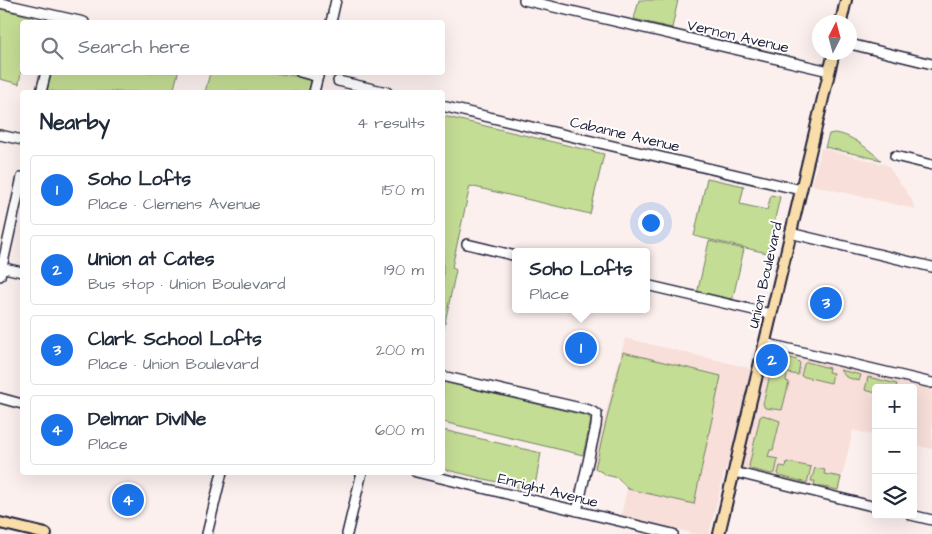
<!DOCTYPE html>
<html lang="en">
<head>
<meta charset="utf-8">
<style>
  :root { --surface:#fff; --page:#f6f6f7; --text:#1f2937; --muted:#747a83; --line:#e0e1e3; --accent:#1a73e8 }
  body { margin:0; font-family:"Architects Daughter",sans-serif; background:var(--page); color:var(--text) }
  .controls { position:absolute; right:15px; bottom:15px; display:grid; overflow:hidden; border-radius:5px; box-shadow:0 5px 20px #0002 }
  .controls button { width:45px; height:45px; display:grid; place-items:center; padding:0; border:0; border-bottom:1px solid var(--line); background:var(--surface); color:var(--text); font:25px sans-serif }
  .compass { position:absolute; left:812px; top:15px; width:45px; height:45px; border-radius:50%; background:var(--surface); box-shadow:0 5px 20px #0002; rotate:6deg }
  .you { position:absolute; left:650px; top:222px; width:18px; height:18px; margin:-12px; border:4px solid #fff; border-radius:50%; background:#1a73e8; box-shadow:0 0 0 8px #1a73e833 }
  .badge { display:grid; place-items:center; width:32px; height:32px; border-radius:50%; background:var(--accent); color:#fff; font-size:16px; font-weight:700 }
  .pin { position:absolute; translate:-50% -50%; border:2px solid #fff; box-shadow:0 1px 5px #0006 }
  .popup { position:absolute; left:512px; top:248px; width:138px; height:65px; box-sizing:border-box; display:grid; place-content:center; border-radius:5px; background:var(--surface); filter:drop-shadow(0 1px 4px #0005); font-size:16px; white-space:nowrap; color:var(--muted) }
  .popup b { font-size:19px; color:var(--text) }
  .popup::after { content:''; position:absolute; left:50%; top:100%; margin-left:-10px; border:10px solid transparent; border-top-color:var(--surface) }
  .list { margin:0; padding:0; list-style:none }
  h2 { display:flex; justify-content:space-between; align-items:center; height:65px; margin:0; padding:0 20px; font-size:21px }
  h2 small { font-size:16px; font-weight:400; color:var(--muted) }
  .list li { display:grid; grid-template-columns:32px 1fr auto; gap:15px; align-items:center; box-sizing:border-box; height:70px; margin:0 10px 10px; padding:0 10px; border:1px solid var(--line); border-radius:5px }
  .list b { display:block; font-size:19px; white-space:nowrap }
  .list p { margin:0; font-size:16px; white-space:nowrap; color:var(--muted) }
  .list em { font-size:16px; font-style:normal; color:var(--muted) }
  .icon { flex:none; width:28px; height:28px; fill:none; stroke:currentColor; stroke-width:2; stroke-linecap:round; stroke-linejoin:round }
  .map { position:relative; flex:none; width:932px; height:534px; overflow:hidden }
  .search { position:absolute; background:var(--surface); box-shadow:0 5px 20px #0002; left:20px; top:20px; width:425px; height:55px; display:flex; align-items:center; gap:12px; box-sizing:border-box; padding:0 18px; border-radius:5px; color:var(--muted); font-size:19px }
  .panel { position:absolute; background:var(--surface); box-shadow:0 5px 20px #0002; left:20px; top:90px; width:425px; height:385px; border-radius:5px }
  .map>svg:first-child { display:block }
  .built { fill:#f8dfd9 }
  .green { fill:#c4dd94; stroke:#738068 }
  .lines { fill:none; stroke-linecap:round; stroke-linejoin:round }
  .minor-casing { stroke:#22223b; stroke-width:12 }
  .major-casing { stroke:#22223b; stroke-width:14 }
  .minor { stroke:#fff; stroke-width:9 }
  .major { stroke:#f9deab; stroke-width:10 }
  .labels { text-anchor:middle; stroke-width:4; stroke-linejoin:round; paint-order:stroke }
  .street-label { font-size:15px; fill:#22223b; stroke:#fff }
</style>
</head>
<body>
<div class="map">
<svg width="932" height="534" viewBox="0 0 932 534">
  <rect width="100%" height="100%" fill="#fcf0ee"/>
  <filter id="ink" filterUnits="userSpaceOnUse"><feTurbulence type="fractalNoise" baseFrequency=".02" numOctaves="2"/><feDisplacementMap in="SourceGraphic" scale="10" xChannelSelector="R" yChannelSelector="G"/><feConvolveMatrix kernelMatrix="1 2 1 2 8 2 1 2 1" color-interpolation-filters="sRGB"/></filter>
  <g filter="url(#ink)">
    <path class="built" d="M821 148 887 165 911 198 915 209 812 185Z
      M625 338 766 372 771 354 777 351 932 388V449L913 445V388H876V436L853 430 838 494 726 466 709 534H697L621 516 627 489 618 478 606 475 592 467Z"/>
    <path class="green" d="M639 0H678L672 28 634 19Z
      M0 9 34 17 33 22H22V66L19 84 0 79Z
      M52 72H178V73L173 92H56L47 90Z
      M210 73H273L308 78 311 83 309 92H205Z
      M443 116 604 154 590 214 470 186 452 267 456 270 443 332Z
      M834 133C851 134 868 149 881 160L825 147 829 134Z
      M707 178 744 186 740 204 767 210 771 195 780 197 767 253 694 236Z
      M709 241 744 249 732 302 697 294Z
      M623 352 721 376 694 504 628 489 618 478 606 475 595 468Z
      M779 355 797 360 800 363 798 375 787 373 786 381 789 382 782 410 765 408 763 404 774 358Z
      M807 362 829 368 828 372 833 373 831 383 801 376 804 364Z
      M840 370 861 375 859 381 846 377Z
      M868 377 897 384 896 388H876V393L865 390Z
      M443 382 588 416 591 420 583 455 443 422Z
      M763 415 780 421 773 450H770L768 457 778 459 775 473 771 474 751 469 749 466 760 417Z
      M443 430 541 453 534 491 443 469Z
      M787 462 811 467 807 483 780 476 778 474 780 466 786 467Z
      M815 468 825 470 824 474 841 477 838 490 814 485 815 481H811Z"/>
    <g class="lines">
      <defs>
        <path id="minor" d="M524 0 829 71
          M0 3 84 22
          M331 22 336 0
          M850 44 932 64
          M300 72 318 77
          M338 81 387 92
          M41 92 46 72
          M314 92 319 72
          M442 106 801 190
          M0 135 22 140
          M895 156 932 165
          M790 233 932 267
          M467 244 516 256
          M0 267 22 272
          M0 276 22 177
          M646 285 771 314
          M764 343 932 383
          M442 376 589 410 597 414 596 426 577 511
          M0 398 22 404
          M416 472 673 534
          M734 472 876 507
          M911 515 932 520
          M207 534 222 472
          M347 534 362 472"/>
        <path id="major" d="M841 22 846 0
          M0 523 46 534
          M719 534 834 52"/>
      </defs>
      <use href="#minor" class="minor-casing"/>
      <use href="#major" class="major-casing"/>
      <use href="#minor" class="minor"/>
      <use href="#major" class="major"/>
    </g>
  </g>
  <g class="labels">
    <g class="street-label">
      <text transform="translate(738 36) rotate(13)" y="5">Vernon Avenue</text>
      <text transform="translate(625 134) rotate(13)" y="5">Cabanne Avenue</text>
      <text transform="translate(765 275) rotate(-77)" y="5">Union Boulevard</text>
      <text transform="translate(548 490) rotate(14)" y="5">Enright Avenue</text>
    </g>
  </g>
</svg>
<div class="controls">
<button>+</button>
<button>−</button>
<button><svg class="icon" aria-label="layers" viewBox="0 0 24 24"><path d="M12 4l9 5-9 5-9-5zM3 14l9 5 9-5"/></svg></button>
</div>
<svg class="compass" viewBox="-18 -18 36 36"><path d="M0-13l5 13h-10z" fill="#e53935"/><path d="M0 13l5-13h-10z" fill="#747a83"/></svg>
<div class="you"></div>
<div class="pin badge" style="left:581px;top:348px">1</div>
<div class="popup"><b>Soho Lofts</b>Place</div>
<div class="pin badge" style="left:772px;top:360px">2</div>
<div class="pin badge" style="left:826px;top:303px">3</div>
<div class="pin badge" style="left:128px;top:500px">4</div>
<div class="search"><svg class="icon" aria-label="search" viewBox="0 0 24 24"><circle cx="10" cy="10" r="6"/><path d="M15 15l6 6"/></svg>Search here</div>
<section class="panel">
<h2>Nearby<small>4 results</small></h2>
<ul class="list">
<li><span class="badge">1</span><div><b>Soho Lofts</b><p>Place · Clemens Avenue</p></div><em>150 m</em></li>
<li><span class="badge">2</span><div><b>Union at Cates</b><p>Bus stop · Union Boulevard</p></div><em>190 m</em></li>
<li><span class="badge">3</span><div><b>Clark School Lofts</b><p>Place · Union Boulevard</p></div><em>200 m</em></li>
<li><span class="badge">4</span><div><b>Delmar DivINe</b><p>Place</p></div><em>600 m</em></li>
</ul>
</section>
</div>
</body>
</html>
